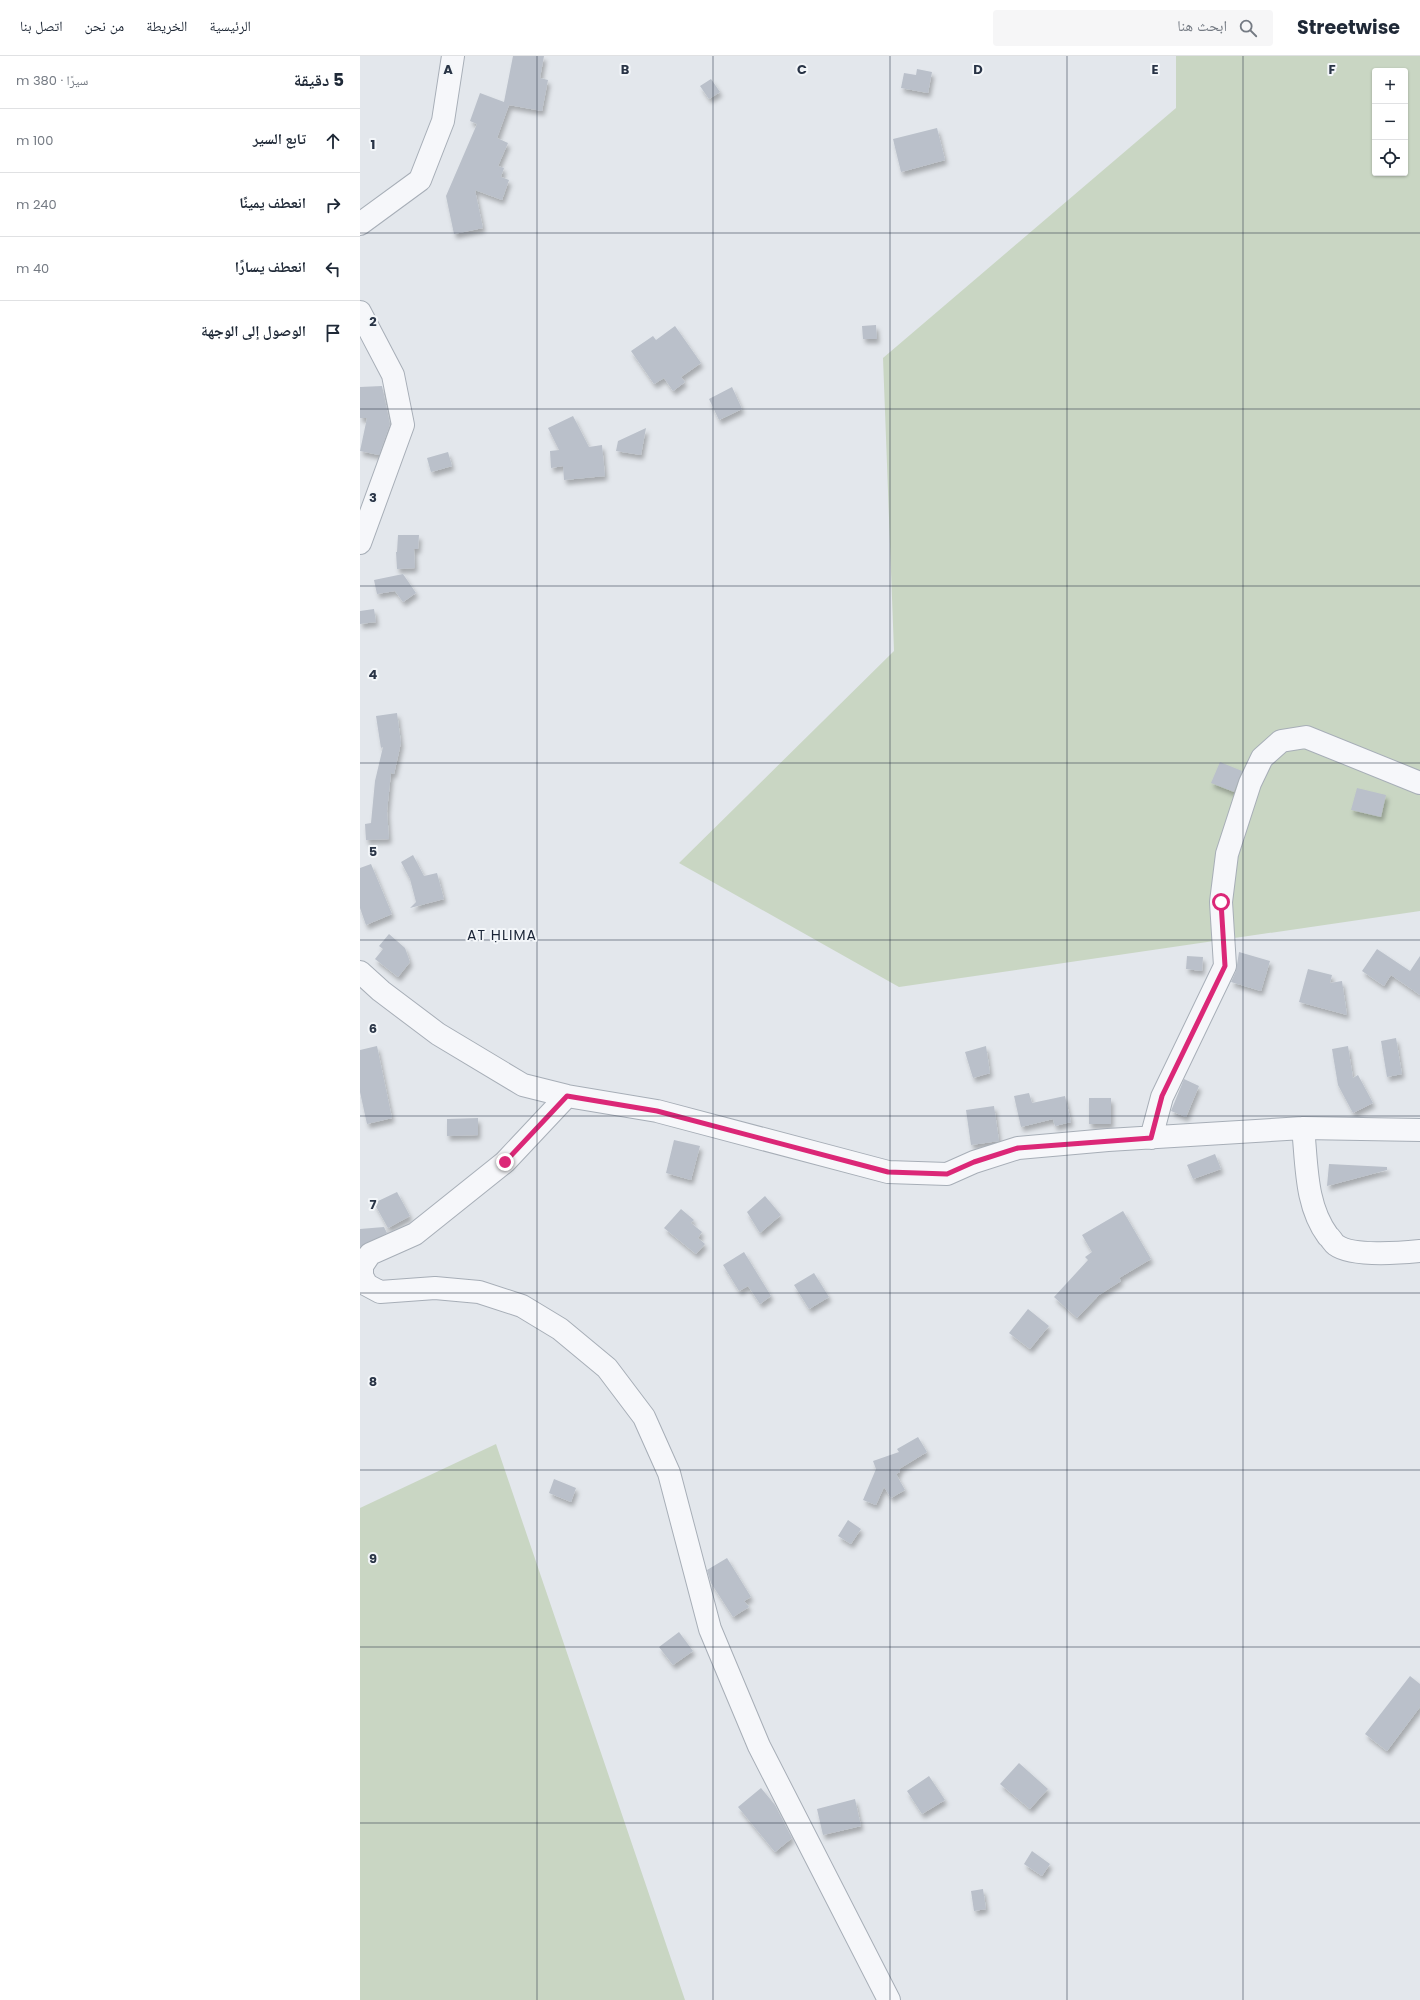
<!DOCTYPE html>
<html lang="ar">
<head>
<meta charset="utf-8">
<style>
  :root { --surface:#fff; --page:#f6f6f7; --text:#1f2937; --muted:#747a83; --line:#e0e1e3 }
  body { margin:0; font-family:Poppins,"Noto Naskh Arabic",sans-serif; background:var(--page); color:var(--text); direction:rtl }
  .controls { position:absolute; right:12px; top:12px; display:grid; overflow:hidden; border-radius:4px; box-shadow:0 1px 3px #0004 }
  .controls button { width:36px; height:36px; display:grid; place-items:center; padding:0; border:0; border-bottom:1px solid var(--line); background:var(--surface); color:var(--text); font:20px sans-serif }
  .stop { position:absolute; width:12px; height:12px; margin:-9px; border:3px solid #db2777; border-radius:50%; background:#fff }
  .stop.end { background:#db2777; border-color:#fff; box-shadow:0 1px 4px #0008 }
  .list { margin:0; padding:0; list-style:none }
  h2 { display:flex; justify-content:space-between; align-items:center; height:52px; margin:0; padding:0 16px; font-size:17px }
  h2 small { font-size:13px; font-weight:400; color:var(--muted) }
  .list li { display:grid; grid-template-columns:26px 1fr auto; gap:12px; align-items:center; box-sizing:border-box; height:64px; padding:0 16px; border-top:1px solid var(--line) }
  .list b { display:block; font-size:15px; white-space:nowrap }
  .list em { font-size:13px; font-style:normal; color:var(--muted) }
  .icon { flex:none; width:22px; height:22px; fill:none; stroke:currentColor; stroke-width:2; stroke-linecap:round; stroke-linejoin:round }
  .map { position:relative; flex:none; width:1060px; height:1944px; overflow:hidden; direction:ltr }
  header { display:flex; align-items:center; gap:24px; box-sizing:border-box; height:56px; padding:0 20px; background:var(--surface); border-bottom:1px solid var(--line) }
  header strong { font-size:19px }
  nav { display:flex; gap:22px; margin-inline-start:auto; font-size:14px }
  .search { width:280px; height:36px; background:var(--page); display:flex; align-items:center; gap:10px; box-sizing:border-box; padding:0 14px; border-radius:4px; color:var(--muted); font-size:15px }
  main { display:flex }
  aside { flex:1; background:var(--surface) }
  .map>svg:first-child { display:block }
  .green { fill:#c9d6c3; fill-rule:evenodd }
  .building { fill:#bac0ca; filter:url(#shadow) }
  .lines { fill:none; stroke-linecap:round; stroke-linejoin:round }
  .minor-casing { stroke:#a7aeb7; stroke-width:24 }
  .minor { stroke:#f6f7fa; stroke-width:22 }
  .route { stroke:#db2777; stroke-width:5 }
  .grid { fill:none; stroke:#293446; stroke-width:1; stroke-opacity:0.55 }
  .labels { text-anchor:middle; stroke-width:4; stroke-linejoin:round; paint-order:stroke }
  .quarter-label { font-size:14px; letter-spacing:1px; fill:#1b2537; stroke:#f3f6f9 }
  .grid-label { font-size:13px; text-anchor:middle; font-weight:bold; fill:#293446; stroke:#f3f6f9; stroke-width:4; stroke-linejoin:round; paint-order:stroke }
</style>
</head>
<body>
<header>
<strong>Streetwise</strong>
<div class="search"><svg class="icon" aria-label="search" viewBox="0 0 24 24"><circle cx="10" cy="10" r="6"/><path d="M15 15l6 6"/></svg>ابحث هنا</div>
<nav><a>الرئيسية</a><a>الخريطة</a><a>من نحن</a><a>اتصل بنا</a></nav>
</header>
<main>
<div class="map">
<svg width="1060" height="1944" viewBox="0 0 1060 1944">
  <defs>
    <filter id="shadow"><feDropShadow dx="2.5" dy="4.5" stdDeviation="2" flood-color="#0004"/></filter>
  </defs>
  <rect width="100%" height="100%" fill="#e3e7ec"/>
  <path class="green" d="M816 0H1060V855L539 931 319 807 534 595 523 302 816 52ZM1015 15H1045V117H1015Z
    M136 1388 325 1944H0V1452Z"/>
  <path class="building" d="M153 0H184L180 22 188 24 182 55 149 49 137 82 148 87 138 110 144 112 141 121 149 124 142 144 115 134 123 172 94 178 86 140 117 68 110 65 120 37 144 46Z
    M557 13 572 16 568 37 541 32 544 17 556 19Z
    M351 23 360 36 349 43 340 30Z
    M577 72 585 104 541 116 533 83Z
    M516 269 517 283H503L502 270Z
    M315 270 341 307 321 321 325 326 313 335 304 322 294 328 271 295 293 280 296 284Z
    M22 330 30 368 19 399 0 395 7 362H0V331Z
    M372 331 382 353 359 364 349 343Z
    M213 360 229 391 242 389 245 420 204 424 203 410 191 412 190 395 199 394 188 372Z
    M286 372 281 399 256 395 258 385Z
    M88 396 92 410 71 416 67 402Z
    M38 479H59L58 493H54L55 512 37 513 36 496H37Z
    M43 518 56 537 43 546 35 535 17 538 14 524Z
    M14 553 16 566 0 568V555Z
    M37 657 41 687 34 718 31 717 27 755 29 783 6 784 5 768 11 767 15 725 23 691 21 692 16 660Z
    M860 706 882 715 874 736 851 727Z
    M997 732 1026 739 1021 761 991 754Z
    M53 799 64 820 77 817 84 843 50 852 56 846 50 823 41 806Z
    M11 808 32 858 6 869 0 852V812Z
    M29 878 45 892 50 906 38 921 15 903 23 893 19 890Z
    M1017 893 1050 915 1060 900V939L1031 919 1024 930 1002 915Z
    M879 896 910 905 901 935 871 926 876 915Z
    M827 900 843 901 842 915 826 913Z
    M948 913 972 919 970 927 982 925 987 959 939 946Z
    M1036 982 1042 1018 1027 1021 1021 985Z
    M17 990 32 1062 7 1068 0 1036V994Z
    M626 990 630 1017 613 1022 605 996Z
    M988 990 993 1022 998 1019 1013 1047 993 1057 978 1029 972 993Z
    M824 1023 839 1030 826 1061 811 1055Z
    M669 1037 672 1047 705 1040 711 1066 695 1070 693 1063 661 1071 654 1040Z
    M729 1042H751V1068H729Z
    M634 1050 639 1085 611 1089 606 1054Z
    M118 1062V1079L87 1080V1063Z
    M314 1084 340 1090 331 1124 306 1117Z
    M855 1098 861 1113 833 1123 827 1109Z
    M969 1108 1027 1111V1114L967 1130Z
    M37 1136 50 1160 28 1172 14 1147Z
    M405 1140 421 1159 400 1177 387 1156Z
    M321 1153 334 1164 331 1167 342 1176 338 1182 345 1188 336 1198 304 1172Z
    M763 1155 791 1203 759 1222 761 1225 739 1239 717 1262 694 1241 728 1204 725 1201 732 1196 722 1179Z
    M24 1171 27 1177 0 1191V1173Z
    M384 1196 411 1240 400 1248 388 1230 379 1235 363 1209Z
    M454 1217 469 1241 449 1253 434 1229Z
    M668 1253 689 1270 670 1293 649 1277Z
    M558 1381 567 1396 539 1413 540 1416 536 1418 545 1434 531 1442 524 1431 516 1449 503 1444 516 1413 513 1405 539 1396 537 1393Z
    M194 1423 216 1432 211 1446 189 1437Z
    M488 1464 501 1473 491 1488 478 1480Z
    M367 1502 391 1541 384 1545 389 1551 373 1561 351 1527 347 1514Z
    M319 1576 333 1595 313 1609 299 1591Z
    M1050 1620 1060 1628V1651L1027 1695 1005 1678Z
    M659 1707 688 1733 670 1753 640 1728Z
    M569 1720 585 1744 562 1758 547 1735Z
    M401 1732 415 1749 432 1782 415 1796 378 1751Z
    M495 1743 501 1770 463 1779 457 1753Z
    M672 1795 690 1808 682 1820 664 1808Z
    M623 1833 626 1853 614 1855 611 1835Z"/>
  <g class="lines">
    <defs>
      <path id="minor" d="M0 168 60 124 83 65 93 0
        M0 256 33 319 43 369 0 487
        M0 916 21 935 78 978 163 1029 207 1040 297 1055 528 1116 587 1118 614 1106 658 1092 748 1084 943 1072 1060 1074
        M207 1040 145 1106 55 1178 10 1198 2 1210V1220L7 1229 20 1236 75 1232 119 1236 162 1250 200 1273 247 1312 284 1361 309 1417 350 1573 399 1690 529 1944
        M943 1072C947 1108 945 1149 968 1180 971 1182 973 1187 976 1189 992 1201 1040 1197 1060 1195
        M791 1082 802 1041 865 910 861 846 867 798 890 727 902 702 921 685 946 681 1060 727"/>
    </defs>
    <use href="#minor" class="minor-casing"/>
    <use href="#minor" class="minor"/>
  </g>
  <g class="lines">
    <path class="route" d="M145 1106 207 1040 297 1055 528 1116 587 1118 614 1106 658 1092 791 1082 802 1040 865 910 861 846"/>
  </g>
  <path class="grid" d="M177 0V1944M353 0V1944M530 0V1944M707 0V1944M883 0V1944M0 177H1060M0 353H1060M0 530H1060M0 707H1060M0 884H1060M0 1060H1060M0 1237H1060M0 1414H1060M0 1591H1060M0 1767H1060"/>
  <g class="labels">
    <g class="quarter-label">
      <text x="142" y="884">AT ḤLIMA</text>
    </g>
  </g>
  <g class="grid-label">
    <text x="88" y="18">A</text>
    <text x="265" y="18">B</text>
    <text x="442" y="18">C</text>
    <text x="618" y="18">D</text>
    <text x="795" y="18">E</text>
    <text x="972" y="18">F</text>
    <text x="13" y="93">1</text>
    <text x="13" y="270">2</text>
    <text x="13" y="446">3</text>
    <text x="13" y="623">4</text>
    <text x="13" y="800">5</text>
    <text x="13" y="977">6</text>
    <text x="13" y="1153">7</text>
    <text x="13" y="1330">8</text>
    <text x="13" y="1507">9</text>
  </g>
</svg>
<div class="controls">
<button>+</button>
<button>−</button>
<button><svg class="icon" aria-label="locate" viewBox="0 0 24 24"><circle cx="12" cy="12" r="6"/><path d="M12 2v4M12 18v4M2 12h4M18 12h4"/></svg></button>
</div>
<div class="stop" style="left:861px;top:846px"></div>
<div class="stop end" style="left:145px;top:1106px"></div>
</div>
<aside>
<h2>5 دقيقة<small>سيرًا · 380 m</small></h2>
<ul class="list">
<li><svg class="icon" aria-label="ahead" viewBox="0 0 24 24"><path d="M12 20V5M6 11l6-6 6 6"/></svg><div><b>تابع السير</b></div><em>100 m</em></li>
<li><svg class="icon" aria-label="right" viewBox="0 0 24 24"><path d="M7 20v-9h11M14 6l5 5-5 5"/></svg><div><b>انعطف يمينًا</b></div><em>240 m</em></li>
<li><svg class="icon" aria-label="left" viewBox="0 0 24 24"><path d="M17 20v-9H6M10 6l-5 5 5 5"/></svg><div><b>انعطف يسارًا</b></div><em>40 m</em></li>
<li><svg class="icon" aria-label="arrive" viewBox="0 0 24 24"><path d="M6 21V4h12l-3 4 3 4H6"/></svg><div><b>الوصول إلى الوجهة</b></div></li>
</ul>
</aside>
</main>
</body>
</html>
